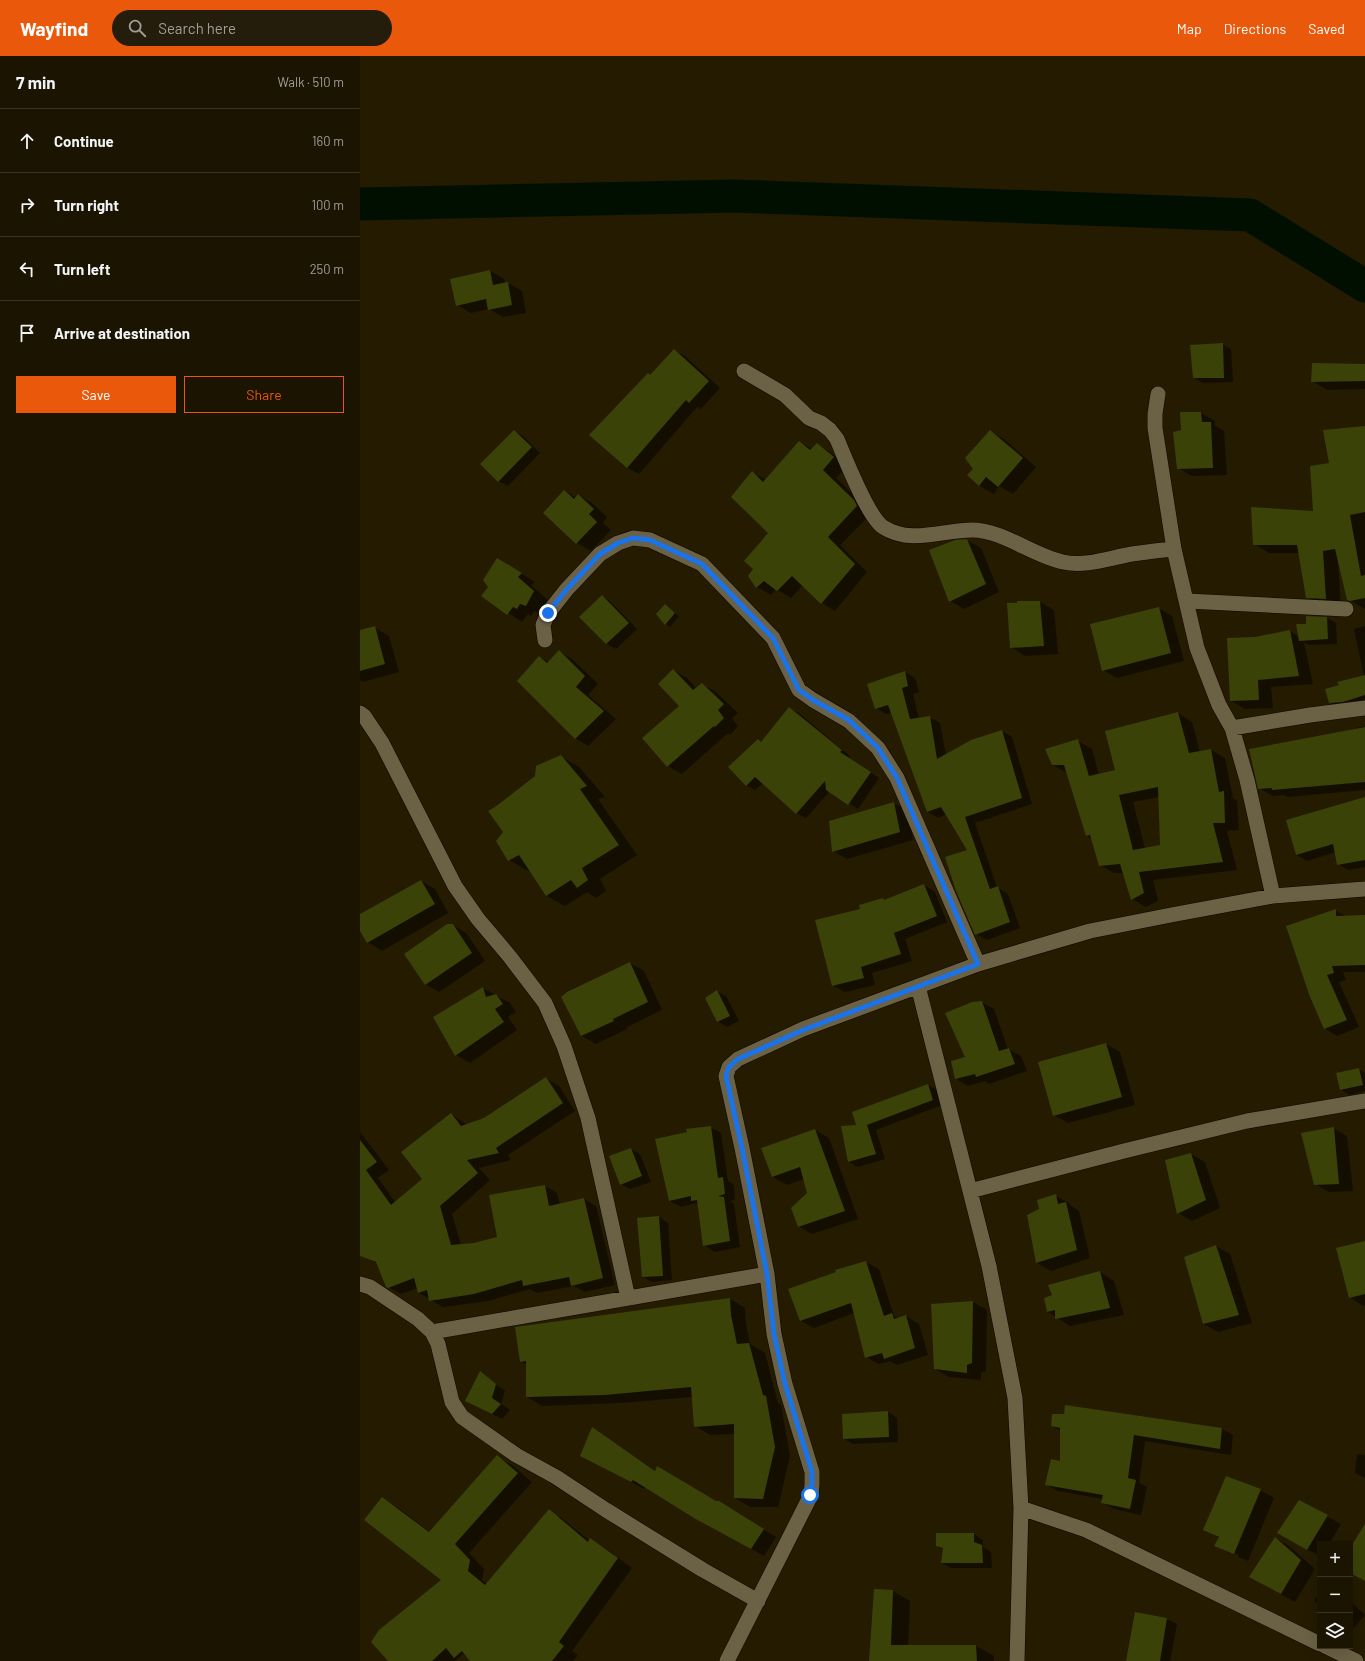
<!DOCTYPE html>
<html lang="en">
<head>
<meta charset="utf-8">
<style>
  :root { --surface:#1b1401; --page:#241d0b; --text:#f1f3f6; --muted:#a09e99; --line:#393323; --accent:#ea580c }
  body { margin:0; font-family:Barlow,sans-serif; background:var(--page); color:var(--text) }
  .controls { position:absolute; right:12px; bottom:12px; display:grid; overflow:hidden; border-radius:0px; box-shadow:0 4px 16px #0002 }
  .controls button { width:36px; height:36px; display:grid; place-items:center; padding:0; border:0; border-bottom:1px solid var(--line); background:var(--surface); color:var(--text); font:20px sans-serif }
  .stop { position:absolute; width:12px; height:12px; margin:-9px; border:3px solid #1a73e8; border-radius:50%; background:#fff }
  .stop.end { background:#1a73e8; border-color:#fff; box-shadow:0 1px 4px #0008 }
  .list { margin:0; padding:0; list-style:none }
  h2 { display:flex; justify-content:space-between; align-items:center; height:52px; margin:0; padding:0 16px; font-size:17px }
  h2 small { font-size:13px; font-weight:400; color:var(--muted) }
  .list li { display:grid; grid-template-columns:26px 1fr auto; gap:12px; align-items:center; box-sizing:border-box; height:64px; padding:0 16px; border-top:1px solid var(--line) }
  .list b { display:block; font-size:15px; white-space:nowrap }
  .list em { font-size:13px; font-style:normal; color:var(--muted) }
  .actions { display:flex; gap:8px; padding:12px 16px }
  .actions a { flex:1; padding:9px 0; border:1px solid var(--accent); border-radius:0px; text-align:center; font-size:14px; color:var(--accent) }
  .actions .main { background:var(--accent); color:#fff }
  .icon { flex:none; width:22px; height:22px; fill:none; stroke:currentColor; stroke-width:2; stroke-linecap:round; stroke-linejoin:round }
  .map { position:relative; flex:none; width:1005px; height:1605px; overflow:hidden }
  header { display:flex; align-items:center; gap:24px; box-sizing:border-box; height:56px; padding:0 20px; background:var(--accent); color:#fff }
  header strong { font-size:19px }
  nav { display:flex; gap:22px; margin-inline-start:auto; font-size:14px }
  .search { width:280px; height:36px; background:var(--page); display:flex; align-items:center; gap:10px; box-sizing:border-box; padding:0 14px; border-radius:22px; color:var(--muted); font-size:15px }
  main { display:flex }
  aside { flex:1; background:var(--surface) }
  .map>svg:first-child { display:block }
  .shadow { fill:#0007; fill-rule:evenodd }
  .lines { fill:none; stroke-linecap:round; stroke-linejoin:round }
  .river { stroke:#000f00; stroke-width:33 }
  .building { fill:#3b4208; fill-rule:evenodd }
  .street-casing { stroke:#0d0600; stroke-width:16 }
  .street { stroke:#6b6145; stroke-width:15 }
  .route { stroke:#1a73e8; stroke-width:5 }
</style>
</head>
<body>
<header>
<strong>Wayfind</strong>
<div class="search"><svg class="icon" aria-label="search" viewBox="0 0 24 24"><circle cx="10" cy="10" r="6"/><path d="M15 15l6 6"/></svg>Search here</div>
<nav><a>Map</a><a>Directions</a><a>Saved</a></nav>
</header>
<main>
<aside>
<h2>7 min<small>Walk · 510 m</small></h2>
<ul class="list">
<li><svg class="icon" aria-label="ahead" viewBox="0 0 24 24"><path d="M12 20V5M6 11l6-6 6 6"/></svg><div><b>Continue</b></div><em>160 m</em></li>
<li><svg class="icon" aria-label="right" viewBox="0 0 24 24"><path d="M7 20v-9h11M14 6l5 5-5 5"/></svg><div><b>Turn right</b></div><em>100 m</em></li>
<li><svg class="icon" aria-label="left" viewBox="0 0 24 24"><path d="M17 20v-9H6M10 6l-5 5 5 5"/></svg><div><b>Turn left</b></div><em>250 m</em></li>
<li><svg class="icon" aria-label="arrive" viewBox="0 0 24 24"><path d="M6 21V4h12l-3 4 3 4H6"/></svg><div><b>Arrive at destination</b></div></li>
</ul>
<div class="actions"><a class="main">Save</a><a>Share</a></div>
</aside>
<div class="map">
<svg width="1005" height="1605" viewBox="0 0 1005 1605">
  <rect width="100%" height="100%" fill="#241b01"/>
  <path class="shadow" d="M130 215 144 223 145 228 148 227 162 235 166 257 143 261 129 253 111 257 97 249Z
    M862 288 871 293 873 326 843 327 834 322Z
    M314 294 325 300 360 332 341 353 337 351 279 418 268 412 230 379 291 319Z
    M1005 309V333L967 334 952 325Z
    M841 357 855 365V370L864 375 867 419 832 420 818 412 822 374Z
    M1005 371V553L988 543 979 506H978L981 551 962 550 947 541 939 497H909L894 488 954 456 970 408Z
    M154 375 163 380 180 397 148 430 138 425Z
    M630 375 644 383 676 411 653 438 639 430 634 438 620 430 608 419 614 413Z
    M439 386 452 393 457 388 470 396 487 410 476 422 507 452 510 459 480 489 507 516 475 555 462 547 443 529 431 542 416 533 411 539 397 531 389 520 395 513 410 477 392 416 406 424Z
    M205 435 216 442 218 439 232 447 247 461 243 467 251 474 231 495 217 487 184 457Z
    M607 484 621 492 639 536 604 553 590 545Z
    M151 511 175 526 171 529 188 544 180 557 175 555 171 560 168 558 162 566 123 540Z
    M242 540 251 546 277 573 256 593 247 588 221 561Z
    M658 546H680L694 554 698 598 665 600 651 591Z
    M305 549 319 560 310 571 306 568Z
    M798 552 812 560 824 605 757 622 743 614Z
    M967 562 976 567 977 588 949 589 944 587 953 628 911 631 913 652 885 653 871 645 903 581 930 575 939 581 947 569Z
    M1005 570V651L984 655 970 647 980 629 1004 620 994 573Z
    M15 572 29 580 39 616 3 626 0 624V576Z
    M199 595 212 603 238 628 228 639 256 663 228 690 215 682 179 601 189 606Z
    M313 614 327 622 337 633 342 628 356 636 378 657 372 662 378 670 370 679 368 677 322 718 308 710 320 650Z
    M545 616 555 622 559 636 553 638 559 663 569 661 580 667 586 699 642 675 652 681 672 748 615 767 637 831 648 838 660 872 627 884 616 878 609 794 587 758 578 762 568 756 531 657 526 658 516 652Z
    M429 652 439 657 490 700 489 702 519 722 498 753 470 735 446 762 436 757 403 727 395 734 386 729 398 684 402 686Z
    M818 657 832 666 840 696 851 694 865 702 873 742 877 745 879 774 867 775 877 814 793 824 798 845 786 851 772 843 764 817H754L740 809 732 783 727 780 707 717 693 709 718 685 732 693 739 719 756 715ZM799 741 801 790 785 793 773 746Z
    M1005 670V734L927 741 923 739 913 740 899 732 996 674V672Z
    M200 700 219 711 245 741 238 743 277 799 240 823 246 835 236 842 227 836 205 850 187 840 170 814 168 815 149 804 144 776 136 752Z
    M1005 742V811L988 814 978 808 976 796 947 805 937 799Z
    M534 747 548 755 553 784 487 803 473 795Z
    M61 825 75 833 88 857 22 895 8 886 0 873V859Z
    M564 829 575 836 587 866 545 883 552 905 512 917 515 929 485 936 473 930 502 853 523 843 526 845Z
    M975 854 987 861 1005 860V916H983L986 924 979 926 999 971 977 980 964 972 950 941Z
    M93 869 107 878 125 905 79 936 65 928Z
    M270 907 284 915 302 954 267 971V973L236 988 222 980 203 942Z
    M123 932 150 947 156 956 148 961 157 974 110 1007 96 999Z
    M357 935 366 940 379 965 367 971 358 965Z
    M621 946 634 953 648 993 661 1000 667 1015 629 1028 625 1025 608 1030 596 1023 606 1002Z
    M746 988 760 996 775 1049 708 1067 694 1059 679 1006Z
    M999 1013 1005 1017V1035L990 1039 981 1034Z
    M186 1022 199 1030 215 1055 148 1099 151 1104 119 1112 130 1124 92 1158 101 1189 138 1182 185 1130 197 1137 200 1149 224 1143 236 1150 255 1229 225 1236 214 1230 177 1237 170 1233 128 1245 83 1251 59 1237 58 1232 41 1238 28 1231 18 1208 0 1199V1076L29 1114 18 1122 36 1147 64 1123 91 1058 103 1066 107 1069 125 1063Z
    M568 1029 577 1034 582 1049 516 1074 525 1103 498 1111 489 1106 497 1070Z
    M350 1071 361 1077 368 1125 374 1129 375 1144 370 1145 374 1148 380 1191 355 1196 344 1189 339 1148 336 1147 321 1151 310 1145Z
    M973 1072 987 1080 993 1135 969 1136 955 1128Z
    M455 1074 469 1082 498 1163 452 1178 438 1170 448 1138 444 1123 427 1129 413 1121Z
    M271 1093 280 1098 291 1126 270 1133 261 1128Z
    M831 1098 845 1106 860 1152 832 1165 818 1157Z
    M696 1140 710 1148 711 1150 719 1155 730 1202 691 1215 677 1207 680 1153Z
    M299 1161 308 1167 312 1224 292 1226 283 1221Z
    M1005 1186V1249L1003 1250 989 1241Z
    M856 1190 870 1198 892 1267 858 1276 844 1268Z
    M506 1206 519 1213 534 1260 539 1262 546 1260 559 1268 568 1299 537 1309 530 1305 519 1308 506 1301 494 1257 454 1272 441 1265Z
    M740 1216 754 1225 764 1259 710 1270 688 1256 693 1240Z
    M370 1243 385 1252 386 1268 390 1288 405 1297 418 1347 421 1349 430 1400 418 1451H390L375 1442V1378L350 1379 335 1370 332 1341 261 1347 182 1350 167 1341V1309L161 1306Z
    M613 1246 627 1254 626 1315 621 1317V1324L589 1321 575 1313Z
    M120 1317 145 1335 141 1348 150 1354 142 1363 116 1350Z
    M528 1356 537 1362 538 1386 493 1388 484 1383Z
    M692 1370 862 1373 873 1379 871 1399 785 1385 779 1427 787 1431 781 1459 754 1453 742 1446 743 1443 698 1435 687 1429 701 1406V1375Z
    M233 1373 296 1415 372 1454 416 1481 404 1500 335 1461 286 1430 284 1433 234 1406Z
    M997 1398 1005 1399V1422L995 1417Z
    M137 1401 152 1409 172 1426 109 1497 124 1513 122 1524 127 1528 189 1455 203 1463 230 1485 231 1484 245 1492 272 1512 212 1595 218 1599 213 1605H111L130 1574 95 1605H29L83 1524 22 1442 37 1451 70 1476Z
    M900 1434 914 1442 888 1505 878 1501 879 1499 869 1495V1497L856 1489 859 1482 844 1473Z
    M939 1445 981 1468 969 1488H960V1500L932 1485Z
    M614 1478 623 1484V1491L631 1496 632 1512H591L582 1507 583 1493 577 1490Z
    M916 1482 929 1490 955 1513 935 1546 904 1529Z
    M515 1534 533 1535 550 1545 548 1590H616L634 1600V1605H510Z
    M960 1537V1550L954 1544Z
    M990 1545 1005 1559 991 1575 990 1574Z
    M807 1563 817 1568 810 1605H767Z"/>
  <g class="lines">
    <path class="river" d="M0 148 375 140 890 159 1005 230"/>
  </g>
  <path class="building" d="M130 214 133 229 148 226 152 249 128 254 126 243 96 250 90 223Z
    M863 287 864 322H833L830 289Z
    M314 293 349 325 329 347 326 344 267 412 229 379 288 317 290 319Z
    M952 307 1005 308V325L951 326Z
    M820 356H841L842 366H851L853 412 817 413 813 376 821 374Z
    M1005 370V456L990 459 1001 520 1005 519V542L990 545 987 544 975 493 963 495 966 543 946 542 937 489H893L891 451 953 455 950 410 969 407 963 374Z
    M154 374 172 391 138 426 120 408Z
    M630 374 663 402 638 431 626 421 619 430 607 419 613 413 605 402Z
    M439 385 450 394 457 387 474 401 463 414 494 444 497 450 468 481 495 508 461 548 432 520 417 535 404 525 396 532 388 520 393 513 384 505 408 477 371 441 392 415 403 426Z
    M204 434 214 443 218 438 234 453 229 458 237 466 216 488 183 457Z
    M607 483 626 528 589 546 569 494 595 484Z
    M137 502 162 517 158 521 174 535 166 550 160 548 157 553 153 551 147 559 121 540 128 531 123 524Z
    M242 539 269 567 246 588 219 561Z
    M657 545H680L684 590 650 592 647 547H657Z
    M305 548 315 557 305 569 296 558Z
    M799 551 811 597 742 615 730 568Z
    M946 560 967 561 968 583 939 585 936 568H946Z
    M15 570 25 608 0 615V574Z
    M930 574 939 620 898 624 899 644 870 645 867 582 895 581Z
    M199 594 225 620 216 631 244 655 215 683 157 625 179 600 187 607Z
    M313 613 333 634 342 627 364 648 358 654 364 662 355 671 354 670 307 711 282 682 319 650 298 628Z
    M545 615 548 630 542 632 550 663 570 660 577 703 611 684 642 674 662 742 605 761 630 833 638 830 650 866 615 879 596 835 585 801 607 794 581 751 567 756 528 649 515 653 507 628Z
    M1005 619V639L983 646 969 647 965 633 979 629 977 626Z
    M429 651 482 694 480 696 511 716 488 749 466 734 465 725 436 758 395 721 386 730 368 711 398 683 401 686Z
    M818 656 829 697 851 693 859 736 864 735 865 767H853L863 806 779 816 784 837 771 844 760 808 739 810 730 779 726 780 704 709H692L685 693 718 683 729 720 755 714 745 675ZM798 731 800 789 773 794 759 739Z
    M1005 671V726L912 734V732L898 733 889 693Z
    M201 699 227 730 220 733 259 789 222 812 228 824 217 832 211 824 186 840 159 799 148 805 136 785 143 776 128 755 135 751 175 720 176 710Z
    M1005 741V804L977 809 973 788 936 799 926 764Z
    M534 746 540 776 472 796 469 765Z
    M61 824 75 848 7 887 0 875V858Z
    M564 828 577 860 534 877 541 898 501 911 504 922 472 930 455 864 500 853 499 849 523 842 524 844Z
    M976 853V860L1005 859V909L972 910 974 917 967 919 987 964 964 973 950 941 926 870Z
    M87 868H93L112 897 65 929 44 898Z
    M270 906 288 946 253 963 254 965 221 980 201 941 207 936Z
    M123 931 126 941 136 938 143 948 135 953 144 966 95 1000 73 961Z
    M357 934 370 960 357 966 345 942Z
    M622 945 639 995 649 992 655 1008 616 1021 615 1018 595 1023 591 1005 605 1001 585 957 612 946Z
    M746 987 762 1041 693 1060 678 1006Z
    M999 1012 1003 1029 980 1034 976 1017Z
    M186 1021 203 1047 136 1092 139 1097 107 1104 118 1117 80 1150 91 1189 113 1187 137 1181 129 1139 185 1129 189 1150 224 1142 243 1222 211 1230 209 1221 163 1230 162 1224 114 1238 69 1245 67 1234 58 1237 54 1222 28 1232 26 1231 16 1206 0 1200V1084L17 1106 6 1114 31 1149 62 1123 41 1096 91 1057 101 1070 124 1062Z
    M568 1028 573 1044 507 1069 516 1098 488 1106 481 1070 496 1069 492 1056Z
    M351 1070 358 1122 363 1121 365 1138 358 1140 364 1141 370 1185 343 1190 337 1144 331 1145V1140L309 1145 295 1083 327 1076 326 1073Z
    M974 1071 979 1128 954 1129 941 1077Z
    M455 1073 485 1155 438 1171 431 1152 447 1137 440 1111 412 1121 401 1092Z
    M271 1092 282 1120 260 1129 249 1100Z
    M831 1097 846 1144 817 1158 805 1104Z
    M696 1138 698 1148 706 1146 717 1194 676 1207 667 1159 679 1153 677 1144Z
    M299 1160 303 1220 282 1221 277 1162Z
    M1005 1185V1238L989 1242 976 1192Z
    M856 1189 879 1259 843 1268 824 1201Z
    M506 1205 524 1260 532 1257 534 1263 546 1259 555 1292 524 1303 522 1297 505 1302 491 1247 440 1265 428 1233 476 1216 475 1214Z
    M740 1215 750 1252 695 1263V1254L687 1256 684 1242 692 1239 688 1229Z
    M370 1242 371 1259 377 1288 389 1287 403 1339 406 1340 415 1391 403 1443 374 1442V1368L334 1371 331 1331 245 1339 166 1341V1305L160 1306 155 1271Z
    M613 1245 612 1307 607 1309V1317L574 1313 571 1248Z
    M120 1315 136 1328 132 1342 141 1348 132 1358 105 1345Z
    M705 1349 862 1372 860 1393 774 1379 768 1422 776 1424 770 1453 741 1447 743 1439 685 1429 691 1403 700 1405V1372L691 1370 692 1358H704Z
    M528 1355 529 1381 483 1383 482 1358Z
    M232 1371 295 1415 297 1410 356 1445H359L404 1473 391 1493 334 1462 273 1424 271 1426 220 1400Z
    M137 1399 158 1417 95 1488 110 1504 108 1515 125 1529 189 1453 228 1486 230 1482 258 1502 199 1586 204 1590 192 1605H110L102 1595 94 1602 86 1592 72 1605H28L11 1586 19 1574 81 1524 4 1464 22 1441 69 1476Z
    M866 1420 901 1433 874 1498 854 1490 859 1481 843 1474Z
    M939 1444 968 1459 947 1494 917 1477Z
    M1005 1468V1525L990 1517V1492Z
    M576 1477H614V1486L622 1489 623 1507H581L583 1492 576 1490Z
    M915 1481 941 1504 921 1538 889 1521Z
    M514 1533 533 1534 531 1589H616L617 1605H509Z
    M775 1556 807 1562 800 1605H766Z"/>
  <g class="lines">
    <defs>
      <path id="street" d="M384 315 425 339 449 362 461 367 470 374 477 383C485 402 508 461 523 471 551 489 582 474 612 474 643 474 673 500 703 506 726 511 749 502 772 498 786 496 800 494 814 493
        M798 338 795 358V372L814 493 837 592 859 649 872 672 887 724 913 840
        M827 545 986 553
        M185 584 183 569 188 557 207 533 240 498 258 487 273 482 290 484 342 508 413 582 439 634 453 644 489 665 518 692 537 722 618 908
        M0 657 4 660 22 687 95 830 118 863 150 901 185 947 204 990 228 1062 268 1242
        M872 672 950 659 1005 652
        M558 930 629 1210 655 1342 661 1452 657 1605
        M610 1135 764 1095 887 1065 1005 1045
        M0 1228 10 1231 58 1263 72 1276 78 1288 92 1346 102 1361 156 1399 196 1421 246 1454 343 1514 398 1545
        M72 1276 407 1218
        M661 1452 726 1474 960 1588
        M965 1590 996 1605
        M367 1605 451 1439 452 1428V1416L425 1328 414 1278 407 1218 382 1092 366 1020 369 1011 378 1003 443 973 618 908 730 875 811 859 913 840 1005 833"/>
    </defs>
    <use href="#street" class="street-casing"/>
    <use href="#street" class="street"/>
  </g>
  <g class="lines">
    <path class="route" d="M188 557 207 533 240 498 258 487 273 482 290 484 342 508 413 582 439 634 453 644 489 664 518 692 537 722 618 908 443 974 378 1003 369 1011 366 1020 382 1092 407 1218 414 1278 425 1328 452 1416V1428L450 1439"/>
  </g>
</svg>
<div class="controls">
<button>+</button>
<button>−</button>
<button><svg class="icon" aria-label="layers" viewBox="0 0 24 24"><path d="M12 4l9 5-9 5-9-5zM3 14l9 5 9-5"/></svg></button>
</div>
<div class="stop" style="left:450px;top:1439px"></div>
<div class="stop end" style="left:188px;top:557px"></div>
</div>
</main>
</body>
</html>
